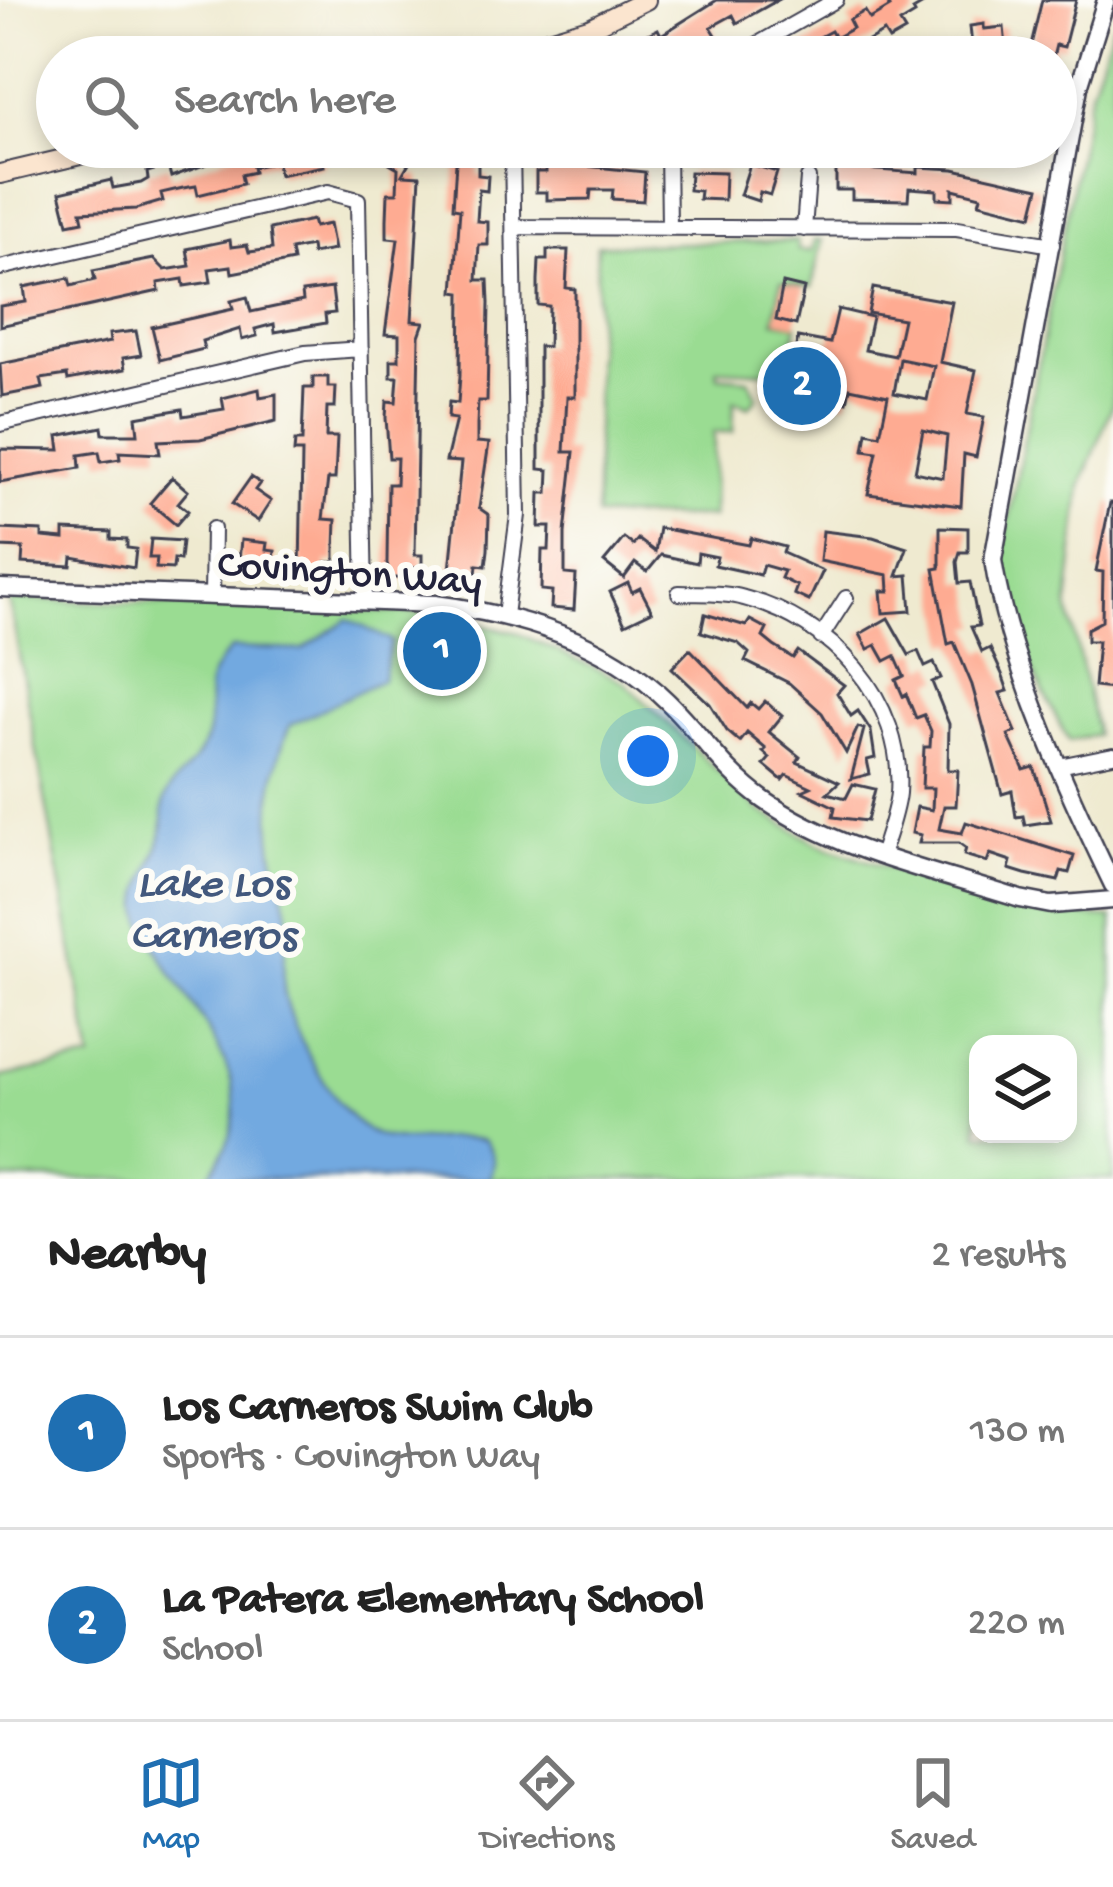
<!DOCTYPE html>
<html lang="en">
<head>
<meta charset="utf-8">
<style>
  :root { --surface:#fff; --page:#f2f2f2; --text:#222; --muted:#767676; --line:#e0e0e0; --accent:#1f6fb2 }
  body { margin:0; font-family:"Gochi Hand",sans-serif; background:var(--page); color:var(--text) }
  .controls { position:absolute; right:36px; bottom:36px; display:grid; overflow:hidden; border-radius:24px; box-shadow:0 6px 18px #0003 }
  .controls button { width:108px; height:108px; display:grid; place-items:center; padding:0; border:0; border-bottom:3px solid var(--line); background:var(--surface); color:var(--text); font:60px sans-serif }
  .you { position:absolute; left:648px; top:756px; width:42px; height:42px; margin:-30px; border:9px solid #fff; border-radius:50%; background:#1a73e8; box-shadow:0 0 0 18px #1a73e833 }
  .badge { display:grid; place-items:center; width:78px; height:78px; border-radius:50%; background:var(--accent); color:#fff; font-size:39px; font-weight:700 }
  .pin { position:absolute; translate:-50% -50%; border:6px solid #fff; box-shadow:0 3px 12px #0006 }
  .list { margin:0; padding:0; list-style:none }
  h2 { display:flex; justify-content:space-between; align-items:center; height:156px; margin:0; padding:0 48px; font-size:51px }
  h2 small { font-size:39px; font-weight:400; color:var(--muted) }
  .list li { display:grid; grid-template-columns:78px 1fr auto; gap:36px; align-items:center; box-sizing:border-box; height:192px; padding:0 48px; border-top:3px solid var(--line) }
  .list b { display:block; font-size:45px; white-space:nowrap }
  .list p { margin:0; font-size:39px; white-space:nowrap; color:var(--muted) }
  .list em { font-size:39px; font-style:normal; color:var(--muted) }
  .icon { flex:none; width:66px; height:66px; fill:none; stroke:currentColor; stroke-width:2; stroke-linecap:round; stroke-linejoin:round }
  .map { position:relative; flex:none; width:1113px; height:1179px; overflow:hidden }
  .search { position:absolute; background:var(--surface); box-shadow:0 6px 18px #0003; left:36px; right:36px; top:36px; height:132px; display:flex; align-items:center; gap:30px; box-sizing:border-box; padding:0 42px; border-radius:66px; color:var(--muted); font-size:45px }
  .sheet { height:540px; background:var(--surface) }
  nav { display:flex; justify-content:space-around; align-items:center; box-sizing:border-box; height:168px; border-top:3px solid var(--line); background:var(--surface); font-size:33px; color:var(--muted) }
  nav a { display:grid; justify-items:center; gap:6px }
  nav .on { color:var(--accent) }
  .map>svg:first-child { display:block }
  .green { fill:#9adc92; stroke:#5e7f66; stroke-width:3; fill-rule:evenodd }
  .water { fill:#72a9e0; stroke:#4a668e; stroke-width:3 }
  .building { fill:#feab92; fill-rule:evenodd }
  .lines { fill:none; stroke-linecap:round; stroke-linejoin:round }
  .minor-casing { stroke:#414051; stroke-width:18 }
  .tertiary-casing { stroke:#414051; stroke-width:21 }
  .secondary-casing { stroke:#414051; stroke-width:22 }
  .minor { stroke:#fff; stroke-width:14 }
  .tertiary { stroke:#fff; stroke-width:16 }
  .secondary { stroke:#fbe5cf; stroke-width:18 }
  .labels { text-anchor:middle; stroke-width:12; stroke-linejoin:round; paint-order:stroke }
  .street-label { font-size:42px; fill:#22223b; stroke:#fdfcf7 }
  .water-label { font-size:45px; font-style:italic; fill:#42587d; stroke:#fdfcf7 }
</style>
</head>
<body>
<div class="map">
<svg width="1113" height="1179" viewBox="0 0 1113 1179">
  <rect width="100%" height="100%" fill="#fdfcf7"/>
  <filter id="ink" filterUnits="userSpaceOnUse"><feTurbulence type="fractalNoise" baseFrequency=".00833" numOctaves="2"/><feDisplacementMap in="SourceGraphic" scale="24" xChannelSelector="R" yChannelSelector="G"/><feConvolveMatrix kernelMatrix="1 2 1 2 8 2 1 2 1" color-interpolation-filters="sRGB"/></filter>
  <filter id="wash" filterUnits="userSpaceOnUse"><feTurbulence type="fractalNoise" baseFrequency=".004" numOctaves="4" result="noise"/><feDisplacementMap in="SourceGraphic" scale="48" xChannelSelector="R" yChannelSelector="G"/><feGaussianBlur stdDeviation="2.7" result="paint"/><feColorMatrix in="noise" values="0 0 0 0 0 0 0 0 0 0 0 0 0 0 0 0 0 1.4 0 .05"/><feComposite in="paint" operator="in"/></filter>
  <g filter="url(#wash)">
    <rect width="100%" height="100%" fill="#efead0"/>
    <path class="green" d="M1113 24V404L1081 486 1068 606 1097 735 1069 741C1037 684 1007 621 1002 555L1090 94Z
      M814 240H822L812 287 781 282 774 321 797 325 787 373 717 369 718 376 749 379 757 397 749 407 734 401 733 432H714L713 517 596 516 597 245 797 241 798 250 812 251Z
      M9 599 420 613 515 632 623 681 759 810 820 845 1025 912 1112 918 1113 1179H0V1077L92 1059ZM978 1044H1068V1134H978Z"/>
    <path class="water" d="M348 619 392 641 382 680 290 725C273 764 266 810 273 852 276 873 286 893 288 915 289 939 281 964 284 989 289 1027 338 1120 374 1134 408 1148 449 1132 484 1141 495 1154 497 1164 489 1179H205C274 1098 207 1031 162 958 153 943 141 925 140 908 139 884 156 860 161 837 165 823 160 805 168 792 177 776 194 765 202 748 223 706 188 691 232 648L302 650Z"/>
    <g id="blocks">
      <path class="building" d="M717 0H778L737 23 733 15 711 27 716 35 676 57H652L645 44 652 40 648 34 658 29 661 35Z
        M886 0H930L913 10 915 14 900 23 905 31 889 40 884 32 841 57H782L831 31 835 38 853 28 849 20 865 11 870 19 890 7Z
        M1042 0H1076L1064 47 1056 45 1053 57H1028Z
        M984 24V29L1004 27 1006 47 989 49 990 57H973L970 26Z
        M253 147H345V151L322 156 324 166 279 175 277 162 253 167 254 172 241 175 243 184 198 195 196 186 183 188 161 193 163 201 136 209 81 212 83 221 68 224 60 192 111 180 113 188 141 183 148 179 147 172 168 166 171 177Z
        M382 147H418L402 175 420 176 412 321 424 322 419 336 415 555H422V568H414V578H391L387 564 388 484H396L397 458H389L386 418 387 401 396 402 398 377H391V360H399V335L385 334 398 239 387 238V220L388 193H397L398 168 377 156Z
        M457 147H478V175L488 176 487 191 479 190 477 221 488 222V245H479L477 280H488L489 303 487 401H478L477 425V442L489 443 479 508 489 515 488 550 486 566 477 565 475 583 449 580 461 462 446 461 456 419 448 418 449 402 458 403 460 376 461 293 454 292 460 209 453 208Z
        M571 150 586 151 585 166 645 172 643 201 612 199 613 190H591L590 199 547 200V192H536V172H546V165L570 166Z
        M750 164 777 172 770 195 760 192 758 201 740 195Z
        M836 167 918 173V167L954 169 1039 188 1032 216 979 203 981 196 953 189V199L937 198V190L909 188 908 200 852 199V190H836Z
        M690 172 725 173 724 200 699 199 700 191 689 190Z
        M312 220 314 227 329 224 334 250 312 254 311 246 291 250 293 261 232 273 231 266 209 269 211 282 184 286 183 279 158 283 159 291 0 326V306L26 302 24 287 69 278 71 286 95 280 93 271 154 259 165 270 190 266 187 249 230 240 231 247 247 245 249 252 272 249 270 229Z
        M547 250H568L566 288 575 289V397H567L564 452H574L565 533V574L576 575 574 610 551 608 552 591 541 590 542 550H549L550 527H539L540 493H548L549 470 539 469V346L548 347 549 306 538 305V281L539 260H547Z
        M783 283 804 288 796 325 776 320Z
        M332 288 335 313 325 314 326 323 275 332 274 324 255 329 257 336 242 340 240 329 202 341 204 349 160 360 152 327 233 309 231 301 247 297 251 312 303 301 302 292Z
        M873 288 952 302 940 362 976 370 967 414 984 417 976 457 964 454 961 506 868 494 877 452 864 450 867 432 880 435 888 396 850 388 847 402 826 398 828 386 789 378 798 337 830 343 838 309 872 317 865 350 895 356 903 319 868 313ZM900 359 934 366 927 400 894 393ZM923 430 947 436 943 478 915 472Z
        M136 331 141 355 123 358 125 369 68 380 67 375 41 379 43 388 2 396 0 364 110 342 109 334Z
        M313 377H328V387H336L335 407H327L326 437H337L335 479H328L323 519 336 520 335 546V562H326V575L300 574 302 452H294L295 441H302L304 388H313Z
        M259 389 260 397 276 394V421L200 439 158 441 160 454 119 452 120 459 101 462 99 452 79 455 80 468 0 482V449L60 450 58 436 102 427 103 434H138L136 417 182 409 183 416 224 409 222 398Z
        M172 477 188 491 178 503 188 511 176 525 150 503Z
        M251 477 260 483 255 490 271 501 258 521 232 504Z
        M1110 503H1113V689L1094 687 1098 641H1087V629L1102 621 1103 572 1096 571Z
        M940 527 968 528V552H960L957 562 959 583 970 582 979 626 971 627 982 652 990 648 1002 674 1008 691 1000 693 1016 732 1008 735 1024 770 1034 767 1051 821 1025 825 1023 816 1016 817 1012 791 1002 794 972 685 954 642 948 644 934 569 940 568Z
        M659 528 749 545 751 538 785 547 783 553 823 571 809 601 794 594 797 586 781 578 784 571 763 565 760 575 715 565 717 557 698 553 697 563 661 555 647 572 635 563 624 578 604 562 624 538 633 545 638 539 655 552Z
        M0 529 42 531V537L64 539V530L111 532V539L127 540V548L136 549 134 568 72 557 71 566 22 563 23 548 0 547Z
        M823 531 873 537 907 548 897 576 908 575 911 611 883 613 881 591H889L888 575 820 561Z
        M151 539 182 541 180 560 174 559 173 569 156 568 157 558H149Z
        M241 540 267 543 266 550 275 551 272 574 247 571 249 561 239 560Z
        M628 583 632 592 640 588 652 611 625 624 610 592Z
        M705 614 746 626 750 620 767 629 763 637 774 646 793 658 798 651 844 685 837 693 851 716 858 711 871 731 875 758 867 760 870 774 851 779 864 729 858 727 846 753 822 713 789 683 745 661 749 653 738 643 701 632Z
        M888 618 909 655 918 651 925 667 934 663 941 678 932 682 949 724 948 770H958L956 806H944L939 829 962 833 966 822 1074 856 1069 873 1061 871 1058 881 1025 874 1009 869 1011 861 990 854 987 862 964 855 966 848 959 843H919L921 835 912 833 917 807 932 810 933 788H922L924 747H930L931 731 924 715 916 718 906 694 903 696 896 680 904 676 895 656 885 661 876 645 868 649 860 634Z
        M690 649 747 708 751 703 758 709 765 701 782 716 769 732 800 757 797 762 839 782 827 793 846 798 853 784 875 789 867 821 833 817 835 807 802 791 811 787 786 775 782 780 764 765 770 758 763 752 766 749 747 733 740 742 727 731 710 704 672 668Z"/>
    </g>
  </g>
  <g filter="url(#ink)">
    <use href="#blocks" fill-opacity="0" stroke="#414051" stroke-width="3"/>
    <g class="lines">
      <defs>
        <path id="minor" d="M735 57 836 0
          M1056 87H1079
          M668 147 669 228
          M515 227 957 229 1052 245
          M804 229 808 178
          M0 268 328 192 358 200 365 601
          M0 424 305 353 361 349
          M679 593C701 594 723 592 744 598 831 620 905 700 898 793 896 813 887 836 881 856
          M212 596 213 529
          M505 615 518 515 512 147
          M821 637 846 598
          M1059 766 1113 755"/>
        <path id="tertiary" d="M1106 0 1079 87 993 560C1009 664 1067 790 1113 885
          M0 588 435 604C520 615 605 640 667 701 701 734 725 773 764 800 839 852 933 871 1020 899L1051 905 1113 900"/>
        <path id="secondary" d="M491 57 589 28 646 0
          M0 174 114 147"/>
      </defs>
      <use href="#minor" class="minor-casing"/>
      <use href="#tertiary" class="tertiary-casing"/>
      <use href="#secondary" class="secondary-casing"/>
      <use href="#minor" class="minor"/>
      <use href="#tertiary" class="tertiary"/>
      <use href="#secondary" class="secondary"/>
    </g>
  </g>
  <g class="labels">
    <g class="street-label">
      <text transform="translate(350 569) rotate(4)" y="15">Covington Way</text>
    </g>
    <g class="water-label">
      <text x="213" y="895">Lake Los<tspan x="213" dy="52">Carneros</tspan></text>
    </g>
  </g>
</svg>
<div class="controls">
<button><svg class="icon" aria-label="layers" viewBox="0 0 24 24"><path d="M12 4l9 5-9 5-9-5zM3 14l9 5 9-5"/></svg></button>
</div>
<div class="you"></div>
<div class="pin badge" style="left:442px;top:651px">1</div>
<div class="pin badge" style="left:802px;top:386px">2</div>
<div class="search"><svg class="icon" aria-label="search" viewBox="0 0 24 24"><circle cx="10" cy="10" r="6"/><path d="M15 15l6 6"/></svg>Search here</div>
</div>
<section class="sheet">
<h2>Nearby<small>2 results</small></h2>
<ul class="list">
<li><span class="badge">1</span><div><b>Los Carneros Swim Club</b><p>Sports · Covington Way</p></div><em>130 m</em></li>
<li><span class="badge">2</span><div><b>La Patera Elementary School</b><p>School</p></div><em>220 m</em></li>
</ul>
</section>
<nav>
<a class="on"><svg class="icon" aria-label="map" viewBox="0 0 24 24"><path d="M3 6l6-2 6 2 6-2v14l-6 2-6-2-6 2zM9 4v14M15 6v14"/></svg>Map</a>
<a><svg class="icon" aria-label="directions" viewBox="0 0 24 24"><path d="M12 3l9 9-9 9-9-9zM9 14v-3h6M13 9l2 2-2 2"/></svg>Directions</a>
<a><svg class="icon" aria-label="saved" viewBox="0 0 24 24"><path d="M7 4h10v16l-5-4-5 4z"/></svg>Saved</a>
</nav>
</body>
</html>
